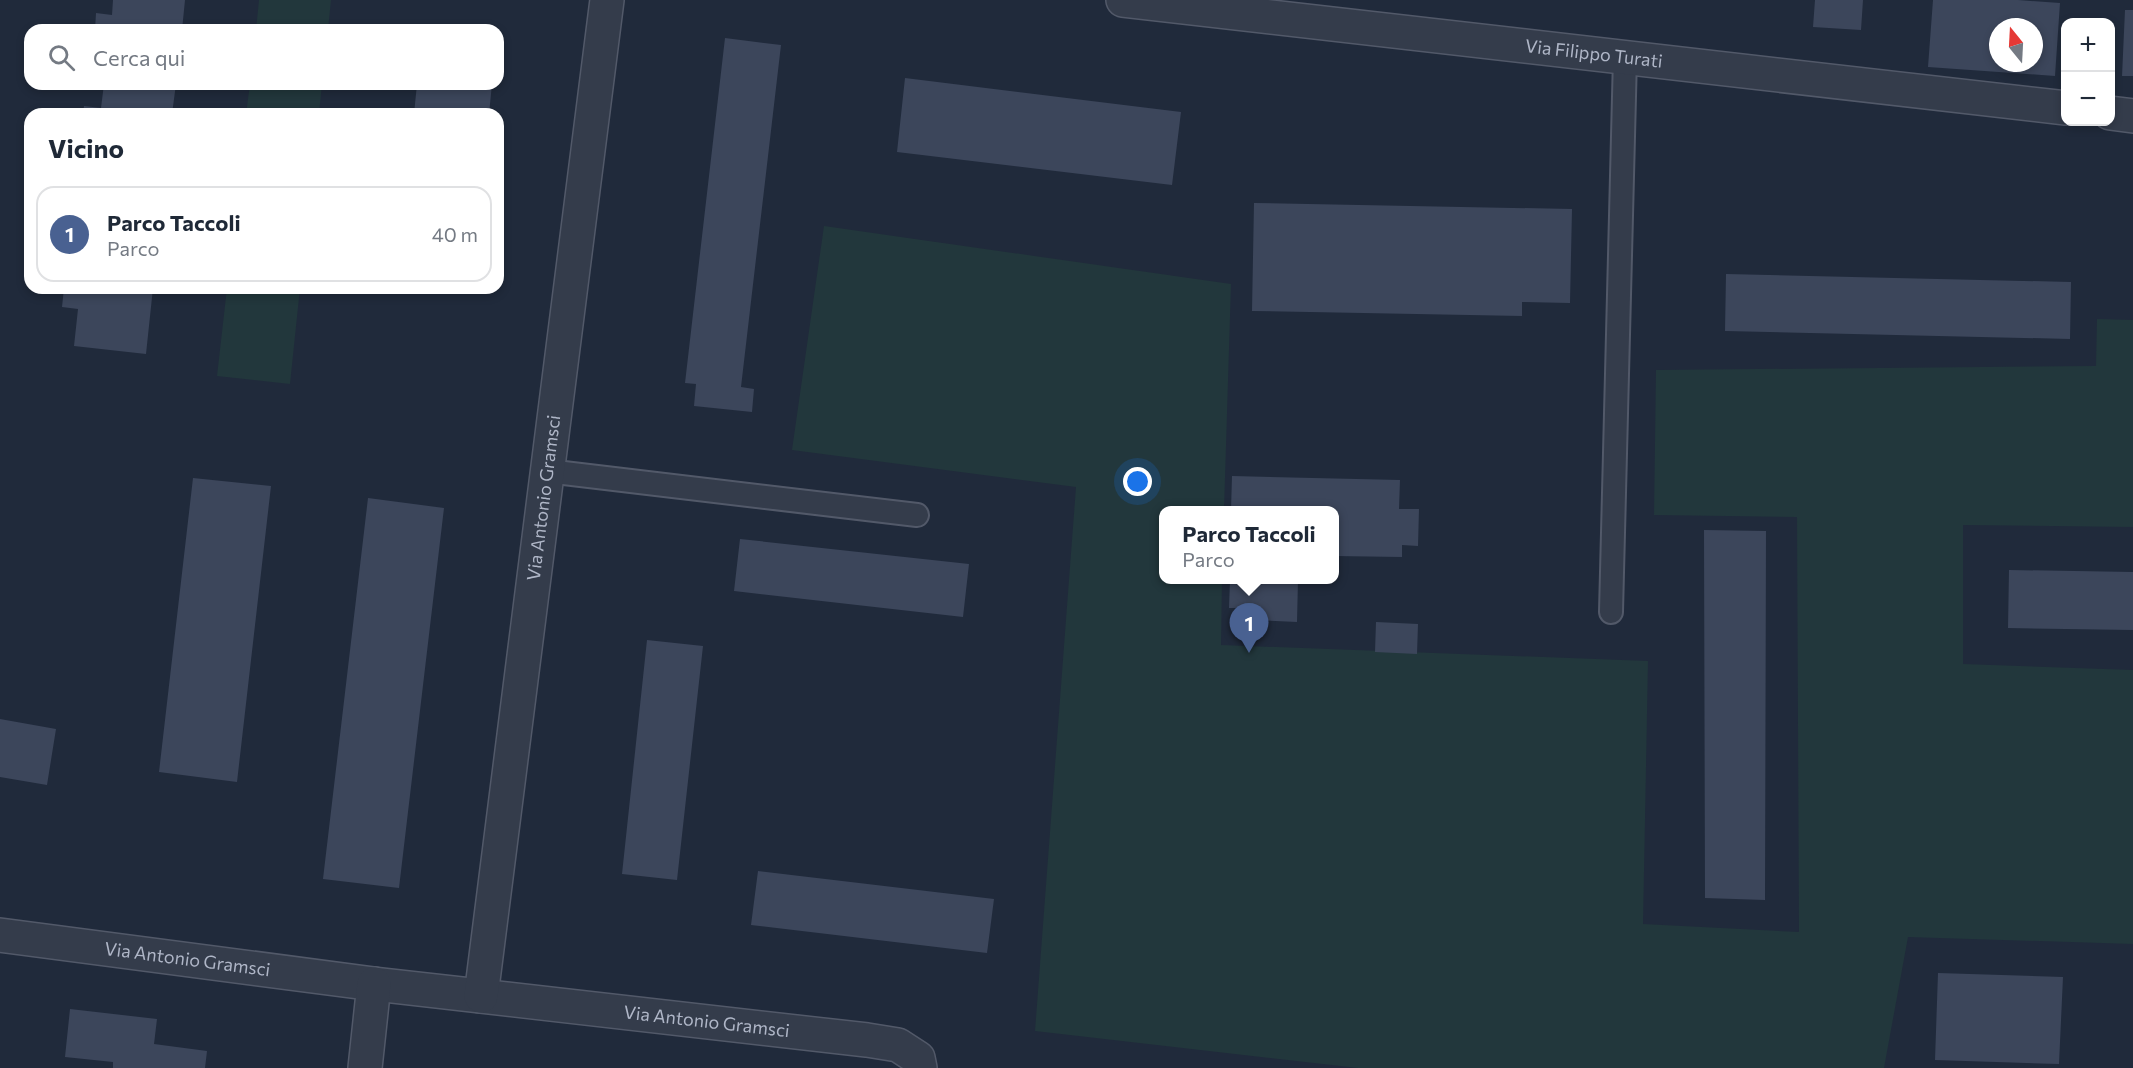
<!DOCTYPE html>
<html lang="it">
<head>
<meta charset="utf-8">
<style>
  :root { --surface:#fff; --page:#f6f6f7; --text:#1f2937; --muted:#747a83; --line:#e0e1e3; --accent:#496191 }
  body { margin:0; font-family:Commissioner,sans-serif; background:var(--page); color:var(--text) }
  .controls { position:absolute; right:18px; top:18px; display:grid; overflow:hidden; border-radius:12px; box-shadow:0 3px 9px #0003 }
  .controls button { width:54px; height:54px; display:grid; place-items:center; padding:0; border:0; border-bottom:2px solid var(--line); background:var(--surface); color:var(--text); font:30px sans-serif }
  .compass { position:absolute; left:1989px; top:18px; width:54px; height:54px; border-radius:50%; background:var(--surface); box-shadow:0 3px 9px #0003; rotate:342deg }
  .you { position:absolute; left:1138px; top:482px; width:21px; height:21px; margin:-15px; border:4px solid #fff; border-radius:50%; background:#1a73e8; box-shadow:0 0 0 9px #1a73e833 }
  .badge { display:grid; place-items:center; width:39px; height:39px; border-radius:50%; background:var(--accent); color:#fff; font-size:20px; font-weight:700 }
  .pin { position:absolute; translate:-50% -50px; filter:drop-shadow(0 2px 3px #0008) }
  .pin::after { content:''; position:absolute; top:32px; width:21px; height:18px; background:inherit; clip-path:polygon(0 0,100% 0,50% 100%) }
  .popup { position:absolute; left:1159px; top:506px; width:180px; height:78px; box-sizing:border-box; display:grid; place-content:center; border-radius:12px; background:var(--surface); filter:drop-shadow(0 2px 4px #0005); font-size:20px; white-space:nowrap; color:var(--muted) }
  .popup b { font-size:22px; color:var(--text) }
  .popup::after { content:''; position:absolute; left:50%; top:100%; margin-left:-12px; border:12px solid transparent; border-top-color:var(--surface) }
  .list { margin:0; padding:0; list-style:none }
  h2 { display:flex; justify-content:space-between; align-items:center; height:78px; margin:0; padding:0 24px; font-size:26px }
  h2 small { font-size:20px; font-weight:400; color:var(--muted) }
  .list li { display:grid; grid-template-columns:39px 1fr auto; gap:18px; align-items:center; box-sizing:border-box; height:96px; margin:0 12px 12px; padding:0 12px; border:2px solid var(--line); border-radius:18px }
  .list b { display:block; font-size:22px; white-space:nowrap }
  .list p { margin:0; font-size:20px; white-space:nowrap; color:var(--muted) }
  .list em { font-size:20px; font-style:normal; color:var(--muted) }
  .icon { flex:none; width:33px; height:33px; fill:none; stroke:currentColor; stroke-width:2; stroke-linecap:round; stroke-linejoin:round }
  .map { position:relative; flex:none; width:2133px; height:1068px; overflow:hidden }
  .search { position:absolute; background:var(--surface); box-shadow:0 3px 9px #0003; left:24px; top:24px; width:480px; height:66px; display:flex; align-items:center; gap:15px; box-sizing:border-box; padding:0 21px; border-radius:18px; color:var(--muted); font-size:22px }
  .panel { position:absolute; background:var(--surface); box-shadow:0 3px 9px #0003; left:24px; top:108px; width:480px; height:186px; border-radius:18px }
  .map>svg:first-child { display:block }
  .green { fill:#22373c }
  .building { fill:#3c465b; fill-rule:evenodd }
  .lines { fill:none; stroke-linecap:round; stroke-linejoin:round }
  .lane-casing { stroke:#525969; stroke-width:26 }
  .street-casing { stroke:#525969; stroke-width:36 }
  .lane { stroke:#343c4b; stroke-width:22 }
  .street { stroke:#343c4b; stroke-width:33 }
  .labels { text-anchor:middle; stroke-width:4.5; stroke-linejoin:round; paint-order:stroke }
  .street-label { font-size:18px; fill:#afb6c7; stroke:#192130 }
</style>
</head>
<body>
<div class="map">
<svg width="2133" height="1068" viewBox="0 0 2133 1068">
  <rect width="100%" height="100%" fill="#202a3b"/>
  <path class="green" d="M259 0H331L328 30H256Z
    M250 84H322L319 114H246Z
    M824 226 1231 284 1224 510H1164V580H1222L1221 645 1648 661 1643 924 1799 932 1797 517 1654 515 1656 370 2096 366 2097 319 2133 320V527L1963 525V664L2133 670V944L1908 937 1884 1068H1358L1035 1031 1076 487 792 450Z
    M227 288H300L290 384 217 376Z"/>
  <path class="building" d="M113 0H185L182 30H95L96 13 112 15Z
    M1815 0H1863L1861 30 1813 27Z
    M1933 0H2018L2060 3 2055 76 1928 67ZM1998 27H2034V63H1998Z
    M2125 10H2133V76H2122Z
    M725 38 781 45 741 387 754 389 752 412 694 406 696 384 685 383Z
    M905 78 1181 112 1172 185 897 152Z
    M104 84H176L172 114H83L84 106 101 108Z
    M417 84H492L489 114H414Z
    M1254 203 1572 209 1570 303 1522 302V316L1252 311Z
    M1726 274 2071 282 2070 339 1725 331Z
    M64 288H153L146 354 74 346 78 309 62 307Z
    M1232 476 1400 480 1399 509H1419L1418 546 1402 545V557L1334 556V510H1231Z
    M193 478 271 486 237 782 159 772Z
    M368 498 444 508 399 888 323 879Z
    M1704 530 1766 531 1765 900 1705 898Z
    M740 539 969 564 963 617 734 591Z
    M2009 570 2133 572V630L2008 628Z
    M1230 580H1298L1297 622 1254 620V608H1229Z
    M1376 622 1418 624 1417 654 1375 652Z
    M647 640 703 646 677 880 622 874Z
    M0 719 56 729 47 785 0 777Z
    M758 871 994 899 987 953 751 925Z
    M1938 973 2063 977 2059 1064 1935 1060Z
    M70 1009 157 1019 154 1044 207 1051 205 1068H113V1062L65 1057Z"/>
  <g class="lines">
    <defs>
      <path id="lane" d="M547 471 917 515
        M1611 612 1625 57"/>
      <g id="street">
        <path id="s1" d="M1123 0 2066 108"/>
        <path d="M2110 113 2133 116"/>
        <path id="s2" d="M0 935 374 984 867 1040 898 1045 918 1058 920 1068"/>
        <path id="s3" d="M481 996 607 0"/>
        <path d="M365 1068 374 984"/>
      </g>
    </defs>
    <use href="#lane" class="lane-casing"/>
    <use href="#street" class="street-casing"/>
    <use href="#lane" class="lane"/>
    <use href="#street" class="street"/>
  </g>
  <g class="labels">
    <g class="street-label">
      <text dy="6" stroke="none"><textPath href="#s1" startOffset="474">Via Filippo Turati</textPath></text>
      <text dy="6" stroke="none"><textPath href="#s3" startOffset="502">Via Antonio Gramsci</textPath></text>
      <text dy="6" stroke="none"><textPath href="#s2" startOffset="189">Via Antonio Gramsci</textPath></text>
      <text dy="6" stroke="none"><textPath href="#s2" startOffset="712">Via Antonio Gramsci</textPath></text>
    </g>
  </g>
</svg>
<div class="controls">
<button>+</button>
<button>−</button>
</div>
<svg class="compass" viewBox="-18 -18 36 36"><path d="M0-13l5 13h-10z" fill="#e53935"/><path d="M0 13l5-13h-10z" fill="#747a83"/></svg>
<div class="you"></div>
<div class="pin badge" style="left:1249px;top:653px">1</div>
<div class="popup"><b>Parco Taccoli</b>Parco</div>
<div class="search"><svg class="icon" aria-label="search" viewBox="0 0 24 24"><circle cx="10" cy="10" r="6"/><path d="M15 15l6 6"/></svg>Cerca qui</div>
<section class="panel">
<h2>Vicino<small></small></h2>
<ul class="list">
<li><span class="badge">1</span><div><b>Parco Taccoli</b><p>Parco</p></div><em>40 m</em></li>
</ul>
</section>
</div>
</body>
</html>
